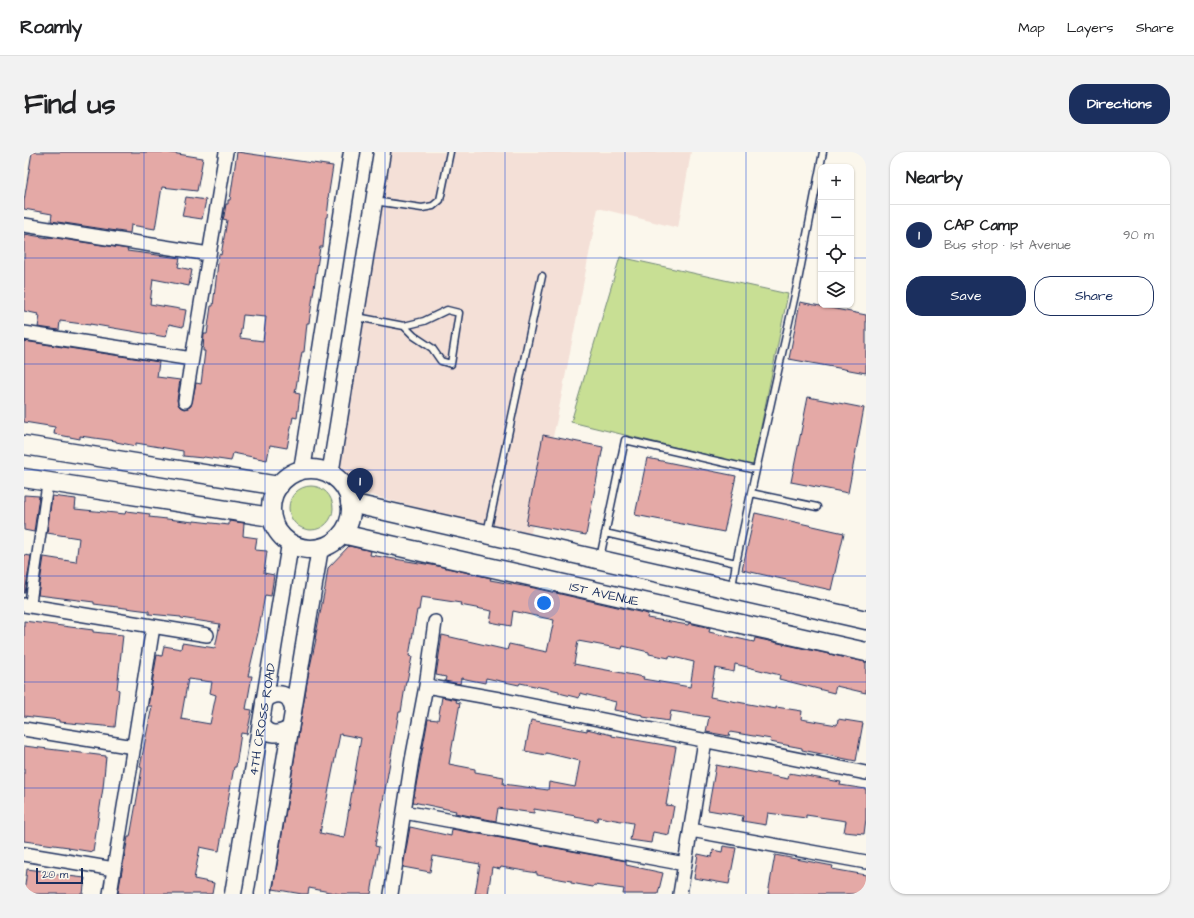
<!DOCTYPE html>
<html lang="en">
<head>
<meta charset="utf-8">
<style>
  :root { --surface:#fff; --page:#f2f2f2; --text:#202124; --muted:#757577; --line:#e0e0e0; --accent:#1b2f5e }
  body { margin:0; font-family:"Architects Daughter",sans-serif; background:var(--page); color:var(--text) }
  .controls { position:absolute; right:12px; top:12px; display:grid; overflow:hidden; border-radius:8px; box-shadow:0 1px 3px #0004 }
  .controls button { width:36px; height:36px; display:grid; place-items:center; padding:0; border:0; border-bottom:1px solid var(--line); background:var(--surface); color:var(--text); font:20px sans-serif }
  .scale { position:absolute; left:12px; bottom:10px; width:47px; box-sizing:border-box; padding-left:4px; border:2px solid #1b2f5e; border-top:0; font-size:11px; line-height:14px; white-space:nowrap; color:#1b2f5e; -webkit-text-stroke:3px #fbf7ec; paint-order:stroke }
  .you { position:absolute; left:520px; top:451px; width:14px; height:14px; margin:-10px; border:3px solid #fff; border-radius:50%; background:#1a73e8; box-shadow:0 0 0 6px #1a73e833 }
  .badge { display:grid; place-items:center; width:26px; height:26px; border-radius:50%; background:var(--accent); color:#fff; font-size:13px; font-weight:700 }
  .pin { position:absolute; translate:-50% -33px; filter:drop-shadow(0 1px 2px #0008) }
  .pin::after { content:''; position:absolute; top:21px; width:14px; height:12px; background:inherit; clip-path:polygon(0 0,100% 0,50% 100%) }
  .list { margin:0; padding:0; list-style:none }
  h2 { display:flex; justify-content:space-between; align-items:center; height:52px; margin:0; padding:0 16px; font-size:17px }
  h2 small { font-size:13px; font-weight:400; color:var(--muted) }
  .list li { display:grid; grid-template-columns:26px 1fr auto; gap:12px; align-items:center; box-sizing:border-box; height:60px; padding:0 16px; border-top:1px solid var(--line) }
  .list b { display:block; font-size:15px; white-space:nowrap }
  .list p { margin:0; font-size:13px; white-space:nowrap; color:var(--muted) }
  .list em { font-size:13px; font-style:normal; color:var(--muted) }
  .actions { display:flex; gap:8px; padding:12px 16px }
  .actions a { flex:1; padding:9px 0; border:1px solid var(--accent); border-radius:16px; text-align:center; font-size:14px; color:var(--accent) }
  .actions .main { background:var(--accent); color:#fff }
  .icon { flex:none; width:22px; height:22px; fill:none; stroke:currentColor; stroke-width:2; stroke-linecap:round; stroke-linejoin:round }
  .map { position:relative; flex:none; width:842px; height:742px; overflow:hidden; border-radius:16px }
  header { display:flex; align-items:center; gap:24px; box-sizing:border-box; height:56px; padding:0 20px; background:var(--surface); border-bottom:1px solid var(--line) }
  header strong { font-size:19px }
  nav { display:flex; gap:22px; margin-inline-start:auto; font-size:14px }
  .intro { display:flex; align-items:center; justify-content:space-between; box-sizing:border-box; height:96px; padding:0 24px }
  h1 { margin:0; font-size:28px }
  .button { padding:10px 18px; border-radius:16px; background:var(--accent); color:#fff; font-size:14px; font-weight:700 }
  main { display:flex; gap:24px; padding:0 24px }
  aside { flex:1; background:var(--surface); border-radius:16px; box-shadow:0 1px 3px #0004 }
  .map>svg:first-child { display:block }
  .built { fill:#f4e0d7 }
  .green { fill:#c8df94; stroke:#728779 }
  .building { fill:#e4a9a6; stroke:#1b2f5e; fill-rule:evenodd }
  .lines { fill:none; stroke-linecap:round; stroke-linejoin:round }
  .service-casing { stroke:#1b2f5e; stroke-width:9 }
  .pedestrian-casing { stroke:#1b2f5e; stroke-width:13 }
  .minor-casing { stroke:#1b2f5e; stroke-width:16 }
  .tertiary-casing { stroke:#1b2f5e; stroke-width:19 }
  .secondary-casing { stroke:#1b2f5e; stroke-width:21 }
  .service { stroke:#fbf7ec; stroke-width:6 }
  .pedestrian { stroke:#fbf7ec; stroke-width:10 }
  .minor { stroke:#fbf7ec; stroke-width:13 }
  .tertiary { stroke:#fbf7ec; stroke-width:16 }
  .secondary { stroke:#fbf7ec; stroke-width:18 }
  .grid { fill:none; stroke:#1d4ed8; stroke-width:1; stroke-opacity:0.55 }
  .labels { text-anchor:middle; stroke-width:3.5; stroke-linejoin:round; paint-order:stroke }
  .street-label { font-size:13px; fill:#1b2f5e; stroke:#fbf7ec }
</style>
</head>
<body>
<header>
<strong>Roamly</strong>
<nav><a>Map</a><a>Layers</a><a>Share</a></nav>
</header>
<div class="intro"><h1>Find us</h1><a class="button">Directions</a></div>
<main>
<div class="map">
<svg width="842" height="742" viewBox="0 0 842 742">
  <rect width="100%" height="100%" fill="#fbf7ec"/>
  <filter id="ink" filterUnits="userSpaceOnUse"><feTurbulence type="fractalNoise" baseFrequency=".025" numOctaves="2"/><feDisplacementMap in="SourceGraphic" scale="8" xChannelSelector="R" yChannelSelector="G"/><feConvolveMatrix kernelMatrix="1 2 1 2 8 2 1 2 1" color-interpolation-filters="sRGB"/></filter>
  <g filter="url(#ink)">
    <path class="built" d="M364 0H667L654 76 574 56 533 267 506 385 334 340 314 313Z"/>
    <path class="green" d="M596 105 764 142 729 314 547 270Z
      M265 356a22 22 0 1 1 44 0a22 22 0 1 1-44 0Z"/>
    <path class="building" d="M8 0H141L179 6 173 39 138 35 131 77 107 73 106 81 27 69 28 62 0 57V49Z
      M213 0 309 14 304 46 305 47 303 65H302L299 95H296L285 171H283L280 200H278L271 241 276 242 273 266 269 265 263 296 246 293 243 308 209 301 207 309 180 305 179 306 159 304V299L112 291V294L92 290V289L56 284V287L30 282 31 275 0 270V189L135 210 133 225 156 228 153 248 154 252 156 255 160 257 164 256 167 254 172 231 177 232 181 199H179L180 182H183L187 154H189L195 102 197 103 203 68 199 67 200 64 202 52H204V48H206ZM219 163 242 165 239 189 216 186Z
      M162 45 182 48 178 67 158 64Z
      M0 82 25 86V85L104 97 103 99 156 106 154 115 168 118 165 134 129 127 126 152 162 158 159 175 145 172 142 185 66 172V173L36 169 35 178 14 175 16 164H13L14 162 0 159Z
      M776 150 842 163V221L765 207Z
      M784 245 840 256 824 341 767 330Z
      M519 283 579 295 562 383 502 372Z
      M623 306 712 324 700 380 611 363Z
      M0 343 15 344 10 380 0 378Z
      M28 344 52 347 51 357 101 362 102 359 126 362 125 365 170 370V369L205 373V369L220 371 219 384 233 386 231 398 243 399 240 421 250 423 247 444 241 443 234 481 224 524H228L222 557 228 558 223 582 217 581 212 615H210L195 699 176 695 170 727 190 731 188 742H101L94 741 104 685H106L113 646 118 616 116 615 128 554H124L133 503 138 504 140 494 157 497 158 491 191 496 196 472 157 466V465L125 462V459L70 452V450L14 443 20 405 52 410 55 386 23 381ZM164 527 188 530 186 541 192 543 186 572 157 567Z
      M731 361 820 381 807 438 718 418Z
      M325 394 347 399 346 403 414 414 467 426 466 428 510 436 624 462 623 466 664 473 665 471 686 476 685 480 730 490 731 486 842 510V541L812 534 810 541 755 527 756 523 711 512 710 520 691 516 686 545 752 557V555L778 559 777 567 813 573 814 567 839 571 832 609 778 598V596L746 590 747 587 706 580 705 584 682 580 685 565 647 559 645 569 619 565V563L590 558 592 550 556 541 555 546 535 541V539L496 531 495 533 462 526 461 531 437 526 436 532 421 529 422 525 412 523 418 483 483 498 485 492 523 500 530 468 489 459 487 474 466 470 468 459 436 453 437 451 397 445 395 458H393L385 504 388 505 383 529H382L377 560H375L351 694 355 695 347 742H316L285 736 284 742H278L249 737 284 524 292 487H291L301 436 304 416ZM554 489 598 497 599 494 625 500V502L645 506V504L670 510 666 535 619 527 620 525 550 512ZM316 582 337 586 320 686 296 681Z
      M0 403 7 404 1 441H0Z
      M0 469 69 478V480L99 483 93 537 95 538 91 575 35 570V568L0 564Z
      M418 545 433 548 432 550 436 551 425 612 451 617V620L480 625 479 632 524 638 525 630 551 635 556 609 522 601V603L501 599 507 568 563 579V577L588 583V584L652 595 642 653 650 654 645 683 629 680 627 691 606 688 609 671 574 665 573 669 551 665 552 664 510 657V661L474 656 472 669 431 661 432 659 389 650 404 567 414 568Z
      M0 594 82 604 79 636 69 700 44 696 45 695 0 689Z
      M692 613 764 627 765 621 788 625 817 630 816 633 842 637V667L840 682 820 680 822 669 782 663V666L744 661 742 673 718 669 719 664 684 658Z
      M386 675 427 684 428 677 602 709V713L639 721 634 742H599L600 737 570 733 569 735 547 731V729L513 723V721L477 715 476 717 468 715 464 742H451L456 712 409 704 406 720 379 715Z
      M699 694 712 696 705 732 670 726 674 702 688 705 689 698 698 700Z
      M751 703 809 714 808 717 842 723V742H744Z
      M3 717 27 720V722L61 726 59 742H0Z"/>
    <g class="lines">
      <defs>
        <path id="service" d="M350 49 398 56 409 54 416 48 426 0
          M333 165 380 174 400 169 423 158 435 161 427 212 417 209 408 196 390 184 380 174
          M732 318 727 341 793 355
          M463 381 518 124
          M581 381 712 411 727 341
          M576 406 601 288 732 318 773 134 799 0
          M708 435 712 411"/>
        <path id="pedestrian" d="M6 454 24 329"/>
        <path id="minor" d="M0 73 185 102
          M0 181 168 207
          M161 249 202 0
          M0 453 183 483
          M402 534 475 547 842 621
          M0 577 110 595
          M380 660 661 712
          M667 678 842 710
          M0 702 90 717
          M86 742 129 475
          M367 742 388 608 402 534 411 470
          M656 742 681 589"/>
        <g id="tertiary">
          <path d="M278 318 328 0"/>
          <path d="M306 323 358 0"/>
          <path d="M240 550C245 542 256 540 263 545 267 548 268 553 269 557"/>
          <path d="M237 571C241 584 256 584 266 576"/>
          <path id="s1" d="M209 742 266 392"/>
          <path d="M239 742 296 396"/>
        </g>
        <g id="secondary">
          <path d="M0 293 255 334"/>
          <circle cx="287" cy="357" r="40"/>
          <path d="M0 326 247 365"/>
          <path d="M326 351 842 468"/>
          <path id="s2" d="M318 382 842 500"/>
        </g>
      </defs>
      <use href="#service" class="service-casing"/>
      <use href="#pedestrian" class="pedestrian-casing"/>
      <use href="#minor" class="minor-casing"/>
      <use href="#tertiary" class="tertiary-casing"/>
      <use href="#secondary" class="secondary-casing"/>
      <use href="#service" class="service"/>
      <use href="#pedestrian" class="pedestrian"/>
      <use href="#minor" class="minor"/>
      <use href="#tertiary" class="tertiary"/>
      <use href="#secondary" class="secondary"/>
    </g>
  </g>
  <path class="grid" d="M120 0V742M241 0V742M361 0V742M481 0V742M601 0V742M722 0V742M0 106H797M827 106H842M0 212H842M0 318H842M0 424H842M0 530H842M0 636H842"/>
  <g class="labels">
    <g class="street-label">
      <text dy="5" stroke="none"><textPath href="#s2" startOffset="269">1ST AVENUE</textPath></text>
      <text dy="5" stroke="none"><textPath href="#s1" startOffset="177">4TH CROSS ROAD</textPath></text>
    </g>
  </g>
</svg>
<div class="controls">
<button>+</button>
<button>−</button>
<button><svg class="icon" aria-label="locate" viewBox="0 0 24 24"><circle cx="12" cy="12" r="6"/><path d="M12 2v4M12 18v4M2 12h4M18 12h4"/></svg></button>
<button><svg class="icon" aria-label="layers" viewBox="0 0 24 24"><path d="M12 4l9 5-9 5-9-5zM3 14l9 5 9-5"/></svg></button>
</div>
<div class="scale">20 m</div>
<div class="you"></div>
<div class="pin badge" style="left:336px;top:349px">1</div>
</div>
<aside>
<h2>Nearby<small></small></h2>
<ul class="list">
<li><span class="badge">1</span><div><b>CAP Camp</b><p>Bus stop · 1st Avenue</p></div><em>90 m</em></li>
</ul>
<div class="actions"><a class="main">Save</a><a>Share</a></div>
</aside>
</main>
</body>
</html>
